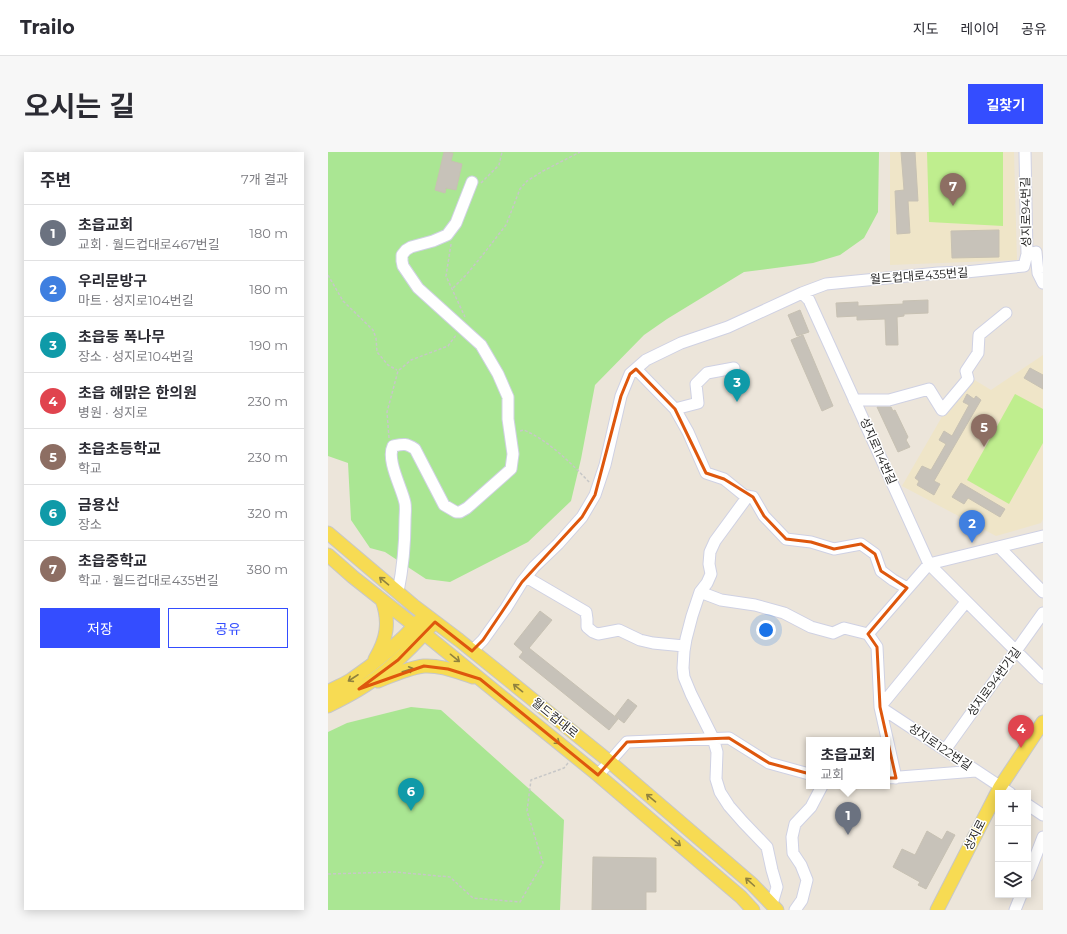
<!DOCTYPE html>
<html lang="ko">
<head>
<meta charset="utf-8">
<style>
  :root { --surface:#fff; --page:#f7f7f7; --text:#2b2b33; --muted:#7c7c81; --line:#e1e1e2; --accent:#344dff }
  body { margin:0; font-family:Montserrat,"Noto Sans KR",sans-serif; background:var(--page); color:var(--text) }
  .controls { position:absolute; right:12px; bottom:12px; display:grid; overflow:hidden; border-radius:0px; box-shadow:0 2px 10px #0003 }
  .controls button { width:36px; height:36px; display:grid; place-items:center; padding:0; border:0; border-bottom:1px solid var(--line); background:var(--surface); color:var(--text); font:20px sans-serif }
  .you { position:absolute; left:438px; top:478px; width:14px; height:14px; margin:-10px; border:3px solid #fff; border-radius:50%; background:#1a73e8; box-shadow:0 0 0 6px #1a73e833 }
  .badge { display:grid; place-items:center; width:26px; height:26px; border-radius:50%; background:var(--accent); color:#fff; font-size:13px; font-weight:700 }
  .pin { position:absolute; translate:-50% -33px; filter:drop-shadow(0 1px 2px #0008) }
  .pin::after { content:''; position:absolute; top:21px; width:14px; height:12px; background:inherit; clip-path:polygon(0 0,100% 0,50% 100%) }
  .popup { position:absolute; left:478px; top:585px; width:84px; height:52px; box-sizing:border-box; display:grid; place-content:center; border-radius:0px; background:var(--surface); filter:drop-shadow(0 1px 3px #0005); font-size:13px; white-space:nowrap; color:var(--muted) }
  .popup b { font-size:15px; color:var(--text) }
  .popup::after { content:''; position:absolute; left:50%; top:100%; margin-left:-8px; border:8px solid transparent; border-top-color:var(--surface) }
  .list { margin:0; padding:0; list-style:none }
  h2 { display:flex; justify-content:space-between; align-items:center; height:52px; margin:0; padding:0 16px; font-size:17px }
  h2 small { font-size:13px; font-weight:400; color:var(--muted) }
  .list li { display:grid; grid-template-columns:26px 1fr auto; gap:12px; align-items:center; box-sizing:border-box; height:56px; padding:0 16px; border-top:1px solid var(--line) }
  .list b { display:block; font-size:15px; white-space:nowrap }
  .list p { margin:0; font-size:13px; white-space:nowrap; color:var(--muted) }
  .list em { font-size:13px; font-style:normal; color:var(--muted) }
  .actions { display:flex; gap:8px; padding:12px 16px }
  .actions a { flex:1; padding:9px 0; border:1px solid var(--accent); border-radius:0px; text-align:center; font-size:14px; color:var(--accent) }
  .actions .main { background:var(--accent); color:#fff }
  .icon { flex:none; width:22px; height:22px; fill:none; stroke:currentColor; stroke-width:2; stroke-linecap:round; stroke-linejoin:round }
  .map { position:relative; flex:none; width:715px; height:758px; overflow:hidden; border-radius:0px }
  header { display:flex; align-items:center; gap:24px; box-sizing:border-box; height:56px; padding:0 20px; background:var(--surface); border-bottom:1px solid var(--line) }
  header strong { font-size:19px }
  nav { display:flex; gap:22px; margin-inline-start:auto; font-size:14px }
  .intro { display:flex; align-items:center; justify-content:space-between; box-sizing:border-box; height:96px; padding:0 24px }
  h1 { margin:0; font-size:28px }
  .button { padding:10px 18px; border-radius:0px; background:var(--accent); color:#fff; font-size:14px; font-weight:700 }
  main { display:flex; gap:24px; padding:0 24px }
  aside { flex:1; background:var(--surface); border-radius:0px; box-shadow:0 2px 10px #0003 }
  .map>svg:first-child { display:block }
  .education { fill:#efe5c8 }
  .green { fill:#aae693 }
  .pitch { fill:#bfee8e }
  .building { fill:#c7c2b9; stroke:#c7c1b3 }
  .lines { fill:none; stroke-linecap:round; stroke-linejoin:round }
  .minor-casing { stroke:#cfd1e3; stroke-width:13 }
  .major-casing { stroke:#c7c7c7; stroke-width:15 }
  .path { stroke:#c7c7c7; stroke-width:1.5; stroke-dasharray:3 2; stroke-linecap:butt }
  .minor { stroke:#fff; stroke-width:11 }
  .major { stroke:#f7db53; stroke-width:13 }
  .oneway { stroke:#90823e }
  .marked { fill:none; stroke:#de570d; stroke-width:3; stroke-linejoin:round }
  .labels { text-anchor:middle; stroke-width:3; stroke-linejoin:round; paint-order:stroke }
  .street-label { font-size:12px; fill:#292929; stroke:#fff }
</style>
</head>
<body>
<header>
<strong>Trailo</strong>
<nav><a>지도</a><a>레이어</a><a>공유</a></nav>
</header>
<div class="intro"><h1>오시는 길</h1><a class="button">길찾기</a></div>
<main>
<aside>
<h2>주변<small>7개 결과</small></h2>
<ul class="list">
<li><span class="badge" style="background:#6b7280">1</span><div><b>초읍교회</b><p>교회 · 월드컵대로467번길</p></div><em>180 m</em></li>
<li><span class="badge" style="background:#3f7fe0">2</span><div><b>우리문방구</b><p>마트 · 성지로104번길</p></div><em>180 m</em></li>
<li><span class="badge" style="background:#0f9aa8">3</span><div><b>초읍동 폭나무</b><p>장소 · 성지로104번길</p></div><em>190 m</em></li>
<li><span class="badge" style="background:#e0444e">4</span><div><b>초읍 해맑은 한의원</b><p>병원 · 성지로</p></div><em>230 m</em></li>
<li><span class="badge" style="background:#8d6e63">5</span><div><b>초읍초등학교</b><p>학교</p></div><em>230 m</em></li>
<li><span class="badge" style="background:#0f9aa8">6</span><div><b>금용산</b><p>장소</p></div><em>320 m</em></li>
<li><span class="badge" style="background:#8d6e63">7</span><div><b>초읍중학교</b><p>학교 · 월드컵대로435번길</p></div><em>380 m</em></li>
</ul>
<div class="actions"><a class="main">저장</a><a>공유</a></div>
</aside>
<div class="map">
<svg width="715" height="758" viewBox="0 0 715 758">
  <rect width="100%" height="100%" fill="#ece5da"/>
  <path class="education" d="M562 0H686L689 108 562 113Z
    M715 203V367L713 371 668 384 574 334 619 256 645 227 663 238Z"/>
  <path class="green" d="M0 0H551L550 60 536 86 512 103 485 111 416 120 339 167 316 183 267 233 253 307 243 349 200 390 122 430 98 427 57 400 42 396 23 368 20 311 0 304Z
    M83 555 113 558 236 668 232 758H0V580L19 571Z"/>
  <path class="pitch" d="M599 0H675V74L601 70Z
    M687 242 715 257V291L681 352 639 328Z"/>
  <path class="building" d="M116 0 125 1 123 9 134 12 128 38 118 36 117 41 107 38Z
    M573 0H587L590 49H580L582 81 569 82 567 39 576 38Z
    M671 78V105L624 106 623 79Z
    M600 148V161L576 162V164L569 165 570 193H558L557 167 529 168V164L509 165 508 151 530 150V154L575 152V149Z
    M472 158 481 180 469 184 460 163Z
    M475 183 505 254 494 259 463 188Z
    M702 216 715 223V237L696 226Z
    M639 242 646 247 648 244 653 248 606 329 612 332 606 343 589 333 591 329 587 326 594 314 603 318 618 292 611 288 616 279 624 284 641 253 635 250Z
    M549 255H563L565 259 567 258 580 285 578 288 582 295 570 300Z
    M633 331 677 357 672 365 640 346 636 352 624 345Z
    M212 459 224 468 201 496 290 567 281 578 191 505 195 500 186 492Z
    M300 547 309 554 296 571 287 564Z
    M599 679 614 688 619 679 627 683 598 737 590 733 592 730 565 715 574 697 587 703Z
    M265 705 328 706V740H318V758H264Z"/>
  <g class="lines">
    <defs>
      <path id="minor" d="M699 102 708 100 710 121 715 131
        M474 141 481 148 601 412 715 526
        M308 217 347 257 360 280 378 321 396 327 417 344 425 345 436 364 458 387 483 390 506 397 533 392 547 402 553 419 565 428 579 436
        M526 248H561L601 237 614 258 640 227 638 219 650 201 651 183 678 161
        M347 257 370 251 368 232 379 221 406 216
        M420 344 387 389 382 400 381 412 383 422 379 431 372 440 364 464 358 487 356 499 355 516 356 525 363 542 385 586 389 600 388 627 392 640 401 654 415 670 439 695 444 718 449 735 444 752
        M671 395 715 440
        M198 425 258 460 259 467V475L265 480 270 482 291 478 312 488 325 491 356 494
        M70 440C75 415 77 394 77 369 77 363 78 356 77 351 74 336 58 308 65 294 75 292 78 291 87 297L116 353 128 360H132L139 356 183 317 185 302 180 267V245L170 222 153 193 90 136 75 114 74 109V103L78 98 83 95 105 89 119 83 128 71 144 30
        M372 440 393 448 427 453 456 461 483 475 505 481 516 476 540 482 549 495 552 555 568 626
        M540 482 601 412 715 384
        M144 499 155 488 178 456 194 430 206 415 230 392 254 365 267 343 277 313 293 244 302 222 318 208 353 191 400 175 474 141 498 132 610 121 638 120 696 114 699 102 697 0
        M552 555 682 641
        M552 555 638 450
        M617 598 715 461
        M270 623 299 590 401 586 441 611 481 622
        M559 626 648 619
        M700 653 715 663
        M700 724 715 685
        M467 758 474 748 479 728 473 713 465 701 464 685 467 672 483 655 494 634
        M687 758 693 743"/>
      <path id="major" d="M0 381 86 454 131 488 282 610 424 732 449 758
        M0 403 25 425 87 474 270 623 413 745 425 758
        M47 507C59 487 62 470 54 448
        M50 529C65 523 80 516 96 514 113 513 129 520 145 525
        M0 540C8 535 17 532 24 527 49 510 72 490 92 468
        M0 554C10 549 20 544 30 538 57 522 81 499 102 475
        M609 758 672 635 715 570"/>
    </defs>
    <use href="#minor" class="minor-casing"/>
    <use href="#major" class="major-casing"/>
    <path class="path" d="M153 31 171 13 174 0
      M123 92 118 124 137 165
      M0 123 15 149 45 178 48 186 49 200 60 213 69 218
      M125 136 139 122 157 100 178 73 192 37 199 29 215 19 252 0
      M192 279 196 278C221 289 243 311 262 331
      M61 286 59 260 70 219 83 208 120 194 128 183
      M0 722 67 720 122 725 145 746 192 750 215 711 199 659 203 628 236 616 240 611"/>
    <use href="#minor" class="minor"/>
    <use href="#major" class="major"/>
  </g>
  <defs><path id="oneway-shaft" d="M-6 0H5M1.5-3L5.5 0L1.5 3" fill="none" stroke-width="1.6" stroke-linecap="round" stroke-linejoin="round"/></defs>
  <g class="oneway">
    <use href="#oneway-shaft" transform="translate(56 429) rotate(-140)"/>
    <use href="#oneway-shaft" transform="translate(127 506) rotate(39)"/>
    <use href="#oneway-shaft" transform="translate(80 518) rotate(-16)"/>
    <use href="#oneway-shaft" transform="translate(25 526) rotate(147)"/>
    <use href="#oneway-shaft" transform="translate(190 536) rotate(-141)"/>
    <use href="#oneway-shaft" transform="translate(227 588) rotate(39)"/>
    <use href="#oneway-shaft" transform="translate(323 646) rotate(-140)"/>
    <use href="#oneway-shaft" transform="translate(348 690) rotate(40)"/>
    <use href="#oneway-shaft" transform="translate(422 730) rotate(-138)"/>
  </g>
  <path class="marked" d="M308 217 347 257 378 321 396 327 425 345 436 364 458 387 483 390 506 397 533 392 547 402 553 419 579 436 540 482 549 495 552 555 568 626H497L441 611 401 586 299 590 270 623 152 527 120 517 96 514 31 537 70 508 107 470 144 499 155 488 194 430 254 365 267 343 293 244 302 222Z"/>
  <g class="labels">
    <g class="street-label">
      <text transform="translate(698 60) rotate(-91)" y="4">성지로94번길</text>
      <text transform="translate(591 124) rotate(-4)" y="4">월드컵대로435번길</text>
      <text transform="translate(550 299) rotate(66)" y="4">성지로114번길</text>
      <text transform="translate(666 530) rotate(-54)" y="4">성지로94번가길</text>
      <text transform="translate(227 566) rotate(39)" y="4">월드컵대로</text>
      <text transform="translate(612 595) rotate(34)" y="4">성지로122번길</text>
      <text transform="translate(647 683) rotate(-63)" y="4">성지로</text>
    </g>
  </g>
</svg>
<div class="controls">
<button>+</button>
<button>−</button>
<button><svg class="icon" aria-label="layers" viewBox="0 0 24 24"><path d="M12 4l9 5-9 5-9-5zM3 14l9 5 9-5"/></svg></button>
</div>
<div class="you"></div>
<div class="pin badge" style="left:520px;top:683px;background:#6b7280">1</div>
<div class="popup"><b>초읍교회</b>교회</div>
<div class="pin badge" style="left:644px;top:391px;background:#3f7fe0">2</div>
<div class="pin badge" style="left:409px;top:250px;background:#0f9aa8">3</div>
<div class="pin badge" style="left:693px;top:596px;background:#e0444e">4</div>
<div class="pin badge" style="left:656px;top:295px;background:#8d6e63">5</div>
<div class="pin badge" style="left:83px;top:659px;background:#0f9aa8">6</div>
<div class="pin badge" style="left:625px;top:54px;background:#8d6e63">7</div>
</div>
</main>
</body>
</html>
